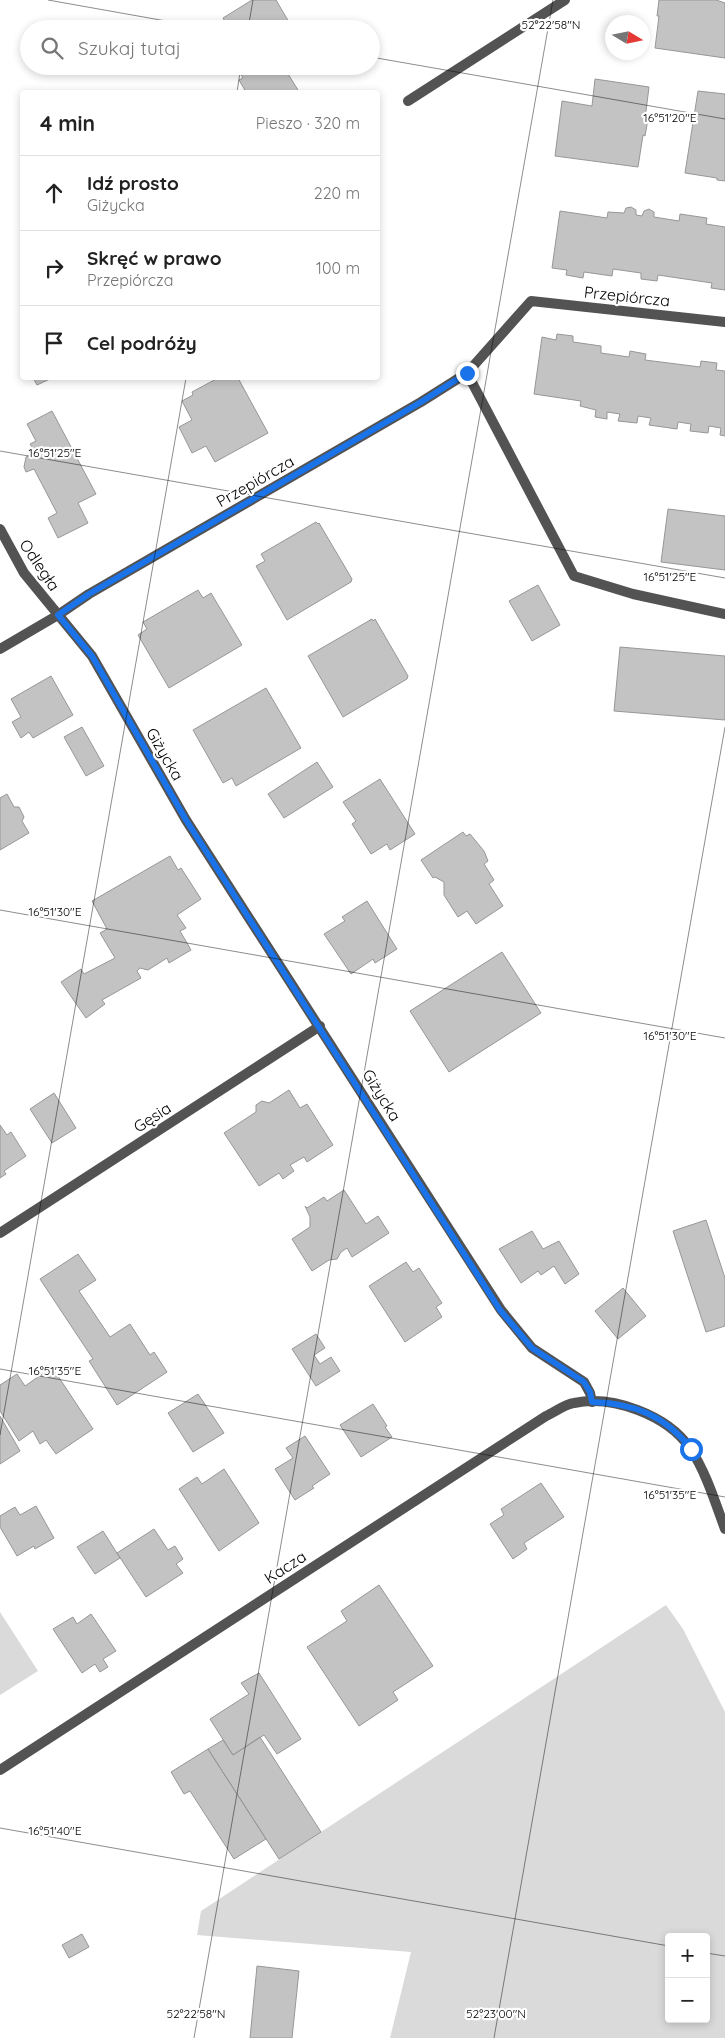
<!DOCTYPE html>
<html lang="pl">
<head>
<meta charset="utf-8">
<style>
  :root { --surface:#fff; --page:#f6f6f6; --text:#222; --muted:#767676; --line:#e0e0e0 }
  body { margin:0; font-family:Quicksand,sans-serif; background:var(--page); color:var(--text) }
  .controls { position:absolute; right:15px; bottom:15px; display:grid; overflow:hidden; border-radius:5px; box-shadow:0 2px 8px #0003 }
  .controls button { width:45px; height:45px; display:grid; place-items:center; padding:0; border:0; border-bottom:1px solid var(--line); background:var(--surface); color:var(--text); font:25px sans-serif }
  .compass { position:absolute; left:605px; top:15px; width:45px; height:45px; border-radius:50%; background:var(--surface); box-shadow:0 2px 8px #0003; rotate:100deg }
  .stop { position:absolute; width:15px; height:15px; margin:-11px; border:4px solid #1a73e8; border-radius:50%; background:#fff }
  .stop.end { background:#1a73e8; border-color:#fff; box-shadow:0 1px 5px #0008 }
  .list { margin:0; padding:0; list-style:none }
  h2 { display:flex; justify-content:space-between; align-items:center; height:65px; margin:0; padding:0 20px; font-size:21px }
  h2 small { font-size:16px; font-weight:400; color:var(--muted) }
  .list li { display:grid; grid-template-columns:32px 1fr auto; gap:15px; align-items:center; box-sizing:border-box; height:75px; padding:0 20px; border-top:1px solid var(--line) }
  .list b { display:block; font-size:19px; white-space:nowrap }
  .list p { margin:0; font-size:16px; white-space:nowrap; color:var(--muted) }
  .list em { font-size:16px; font-style:normal; color:var(--muted) }
  .icon { flex:none; width:28px; height:28px; fill:none; stroke:currentColor; stroke-width:2; stroke-linecap:round; stroke-linejoin:round }
  .map { position:relative; flex:none; width:725px; height:2038px; overflow:hidden }
  .search { position:absolute; background:var(--surface); box-shadow:0 2px 8px #0003; left:20px; top:20px; width:360px; height:55px; display:flex; align-items:center; gap:12px; box-sizing:border-box; padding:0 18px; border-radius:28px; color:var(--muted); font-size:19px }
  .panel { position:absolute; background:var(--surface); box-shadow:0 2px 8px #0003; left:20px; top:90px; width:360px; height:290px; border-radius:5px }
  .map>svg:first-child { display:block }
  .green { fill:#dadada; fill-rule:evenodd }
  .building { fill:#c3c3c3; stroke:#979797 }
  .lines { fill:none; stroke-linecap:round; stroke-linejoin:round }
  .minor { stroke:#535353; stroke-width:10 }
  .tertiary { stroke:#535353; stroke-width:10 }
  .route { stroke:#1a73e8; stroke-width:6 }
  .ticks { fill:none; stroke:#000; stroke-width:1; stroke-opacity:0.45 }
  .labels { text-anchor:middle; stroke-width:4.5; stroke-linejoin:round; paint-order:stroke }
  .street-label { font-size:16px; fill:#000; stroke:#fff }
  .ticks-label { font-size:12px; text-anchor:middle; fill:#000; stroke:#fff; stroke-width:4.5; stroke-linejoin:round; paint-order:stroke }
</style>
</head>
<body>
<div class="map">
<svg width="725" height="2038" viewBox="0 0 725 2038">
  <rect width="100%" height="100%" fill="#fff"/>
  <path class="green" d="M666 1605 683 1629 725 1712V2038H390L411 1952 197 1935 201 1911ZM669 1937H706V2019H669Z
    M0 1612 38 1671 0 1695Z"/>
  <path class="building" d="M252 0H276L293 29H229L223 18Z
    M659 0H716L725 3V58L655 48 659 16H657Z
    M236 66H283L298 90 294 92H246L239 80 243 78Z
    M595 79 649 87 645 119H648L645 136 643 135 638 167 555 156 562 101 592 106Z
    M698 91 725 94V181L717 180V178L685 173Z
    M631 207 636 210V215L642 216 644 211 649 209 654 212V217L679 221 680 214 707 218 706 224 725 227V290L711 288 712 283 658 275 657 281 641 279V273L613 269 612 276 584 272 583 278 566 275 567 270 552 268 560 211 607 218 608 212 624 213 626 208Z
    M557 334 573 336V342L601 346V353L629 357 630 351 646 354 645 360 700 367 701 361 717 363 716 370 725 371V436L720 435 721 428 709 426 708 433 690 431 691 424 678 422 677 429 649 425 651 418 638 416 637 423 618 421 620 414 607 412V419L595 417 596 410 580 406 581 401 534 394 542 337 556 340Z
    M33 378H52L37 385Z
    M218 378H238L268 433 215 462 206 446 192 453 179 427 192 420 182 401 193 395 192 392Z
    M52 411 96 494 78 503 88 523 58 538 48 518 57 513 34 469 26 472 24 467 26 457 35 452 30 444 36 441 27 424Z
    M668 509 725 516V570L661 562Z
    M316 522 318 524 319 523 352 579 351 582 287 620 256 566 265 561 261 554Z
    M538 585 560 625 532 641 509 601Z
    M198 590 203 598 211 593 242 645 169 688 138 635 147 629 143 622Z
    M372 619 373 621 375 619 408 676 407 679 343 717 308 656Z
    M620 647 725 656V720L614 711Z
    M51 676 73 715 33 738 29 732 21 738 12 722 21 717 11 699Z
    M266 688 301 748 236 786 232 778 223 783 193 730Z
    M82 727 104 766 86 776 64 737Z
    M317 762 333 787 284 818 268 794Z
    M380 779 415 834 390 850 387 844 371 854 352 824 356 821 343 802Z
    M7 794 14 807H19L24 817 22 821 29 833 0 850V798Z
    M463 832 466 836 470 834 484 851 488 861 484 864 494 880 489 884 503 906 476 924 467 911 458 917 444 895V882L435 877 433 878 421 860Z
    M170 856 178 870 181 868 201 899 177 915 186 928 180 931 191 950 169 963 167 958 148 970 140 968 137 971 141 978 102 1000 105 1004 86 1018 61 982 81 969 84 974 115 958 100 933 107 929 92 901Z
    M367 901 397 949 375 963 373 959 351 974 324 934 345 921 342 917Z
    M502 952 541 1013 449 1072 410 1011Z
    M289 1090 300 1108 307 1104 333 1145 307 1162 304 1157 290 1165 294 1171 283 1179 279 1173 259 1186 224 1133 256 1112V1105L262 1101 269 1103Z
    M54 1093 76 1128 52 1143 30 1109Z
    M0 1125 7 1135 11 1132 26 1156 4 1171 6 1174 0 1178Z
    M344 1190 366 1224 378 1216 389 1233 352 1257 347 1248 341 1252 337 1259 329 1260 312 1271 292 1239 310 1227V1217L305 1206 307 1208 324 1197 327 1201Z
    M706 1220 725 1278V1326L706 1332 673 1231Z
    M532 1231 543 1249 559 1241 579 1274 565 1284 554 1266 541 1275 538 1271 521 1283 499 1249Z
    M78 1254 96 1280 79 1291 110 1337 130 1324 150 1355 154 1352 167 1372 117 1405 89 1361 93 1359 40 1279Z
    M406 1262 413 1272 419 1268 442 1303 436 1307 442 1317 405 1342 369 1286Z
    M623 1288 646 1316 618 1339 595 1311Z
    M316 1334 325 1348 314 1355 320 1364 331 1357 340 1371 316 1386 292 1349Z
    M52 1367 93 1429 56 1454 46 1440 40 1444 33 1431 19 1441 0 1411V1385L17 1374 25 1386Z
    M198 1394 224 1433 193 1452 168 1413Z
    M373 1404 387 1426 385 1427 392 1437 361 1457 340 1425Z
    M0 1416 20 1451 0 1464Z
    M305 1436 330 1474 312 1486 314 1488 295 1500 275 1469 293 1458 286 1448Z
    M224 1469 259 1523 219 1551 179 1489 197 1477 202 1484Z
    M541 1483 564 1517 524 1543 527 1549 513 1559 490 1524 504 1515 501 1509Z
    M36 1506 54 1538 35 1549 34 1546 17 1556 0 1527V1516L15 1507 20 1515Z
    M154 1529 168 1550 175 1546 183 1559 176 1564 183 1573 146 1597 117 1553Z
    M103 1531 120 1558 95 1574 77 1547Z
    M379 1585 433 1666 393 1692 398 1700 359 1726 307 1647 347 1621 341 1611Z
    M91 1614 116 1651 103 1659 108 1667 100 1672 95 1664 82 1673 53 1629 73 1617 77 1624Z
    M259 1673 301 1739 277 1754 264 1735 233 1755 210 1719 249 1694 241 1683Z
    M260 1737 321 1832 279 1859 208 1749 223 1740 233 1755Z
    M208 1749 266 1839 234 1859 190 1791 184 1794 171 1772Z
    M82 1934 89 1947 69 1958 62 1945Z
    M257 1966 299 1971 292 2038H250Z"/>
  <g class="lines">
    <path class="minor" d="M408 101 565 0
      M467 373 574 576 633 594 725 614
      M0 529 24 573 92 656 186 820 501 1310 532 1348 584 1382 590 1393 592 1402
      M0 649 58 615 89 594 421 402 467 373 531 301 725 322
      M0 1233 320 1026"/>
    <path class="tertiary" d="M0 1770 546 1416C555 1412 565 1404 574 1403 613 1395 667 1415 690 1448 706 1472 715 1502 725 1529"/>
  </g>
  <g class="lines">
    <path class="route" d="M467 373 421 402 89 594 58 615 92 656 186 820 500 1310 532 1348 584 1382 590 1392 592 1402C633 1403 666 1416 691 1449"/>
  </g>
  <path class="ticks" d="M48 0 211 29M248 29 253 0M371 57 725 119M237 92 241 66M0 451 725 578M0 910 725 1038M0 1369 725 1497M0 1435 186 378M0 1828 669 1946M706 1953 725 1956M194 2038 553 0M494 2038 725 727"/>
  <g class="labels">
    <g class="street-label">
      <text transform="translate(627 296) rotate(6)" y="6">Przepiórcza</text>
      <text transform="translate(255 481) rotate(-30)" y="6">Przepiórcza</text>
      <text transform="translate(40 565) rotate(56)" y="6">Odległa</text>
      <text transform="translate(165 754) rotate(60)" y="6">Giżycka</text>
      <text transform="translate(382 1095) rotate(58)" y="6">Giżycka</text>
      <text transform="translate(152 1117) rotate(-33)" y="6">Gęsia</text>
      <text transform="translate(285 1567) rotate(-33)" y="6">Kacza</text>
    </g>
  </g>
  <g class="ticks-label">
    <text x="551" y="29">52°22'58"N</text>
    <text x="670" y="122">16°51'20"E</text>
    <text x="55" y="457">16°51'25"E</text>
    <text x="670" y="581">16°51'25"E</text>
    <text x="55" y="916">16°51'30"E</text>
    <text x="670" y="1040">16°51'30"E</text>
    <text x="55" y="1375">16°51'35"E</text>
    <text x="670" y="1499">16°51'35"E</text>
    <text x="55" y="1835">16°51'40"E</text>
    <text x="196" y="2018">52°22'58"N</text>
    <text x="496" y="2018">52°23'00"N</text>
  </g>
</svg>
<div class="controls">
<button>+</button>
<button>−</button>
</div>
<svg class="compass" viewBox="-18 -18 36 36"><path d="M0-13l5 13h-10z" fill="#e53935"/><path d="M0 13l5-13h-10z" fill="#767676"/></svg>
<div class="stop" style="left:691px;top:1449px"></div>
<div class="stop end" style="left:467px;top:373px"></div>
<div class="search"><svg class="icon" aria-label="search" viewBox="0 0 24 24"><circle cx="10" cy="10" r="6"/><path d="M15 15l6 6"/></svg>Szukaj tutaj</div>
<section class="panel">
<h2>4 min<small>Pieszo · 320 m</small></h2>
<ul class="list">
<li><svg class="icon" aria-label="ahead" viewBox="0 0 24 24"><path d="M12 20V5M6 11l6-6 6 6"/></svg><div><b>Idź prosto</b><p>Giżycka</p></div><em>220 m</em></li>
<li><svg class="icon" aria-label="right" viewBox="0 0 24 24"><path d="M7 20v-9h11M14 6l5 5-5 5"/></svg><div><b>Skręć w prawo</b><p>Przepiórcza</p></div><em>100 m</em></li>
<li><svg class="icon" aria-label="arrive" viewBox="0 0 24 24"><path d="M6 21V4h12l-3 4 3 4H6"/></svg><div><b>Cel podróży</b></div></li>
</ul>
</section>
</div>
</body>
</html>
